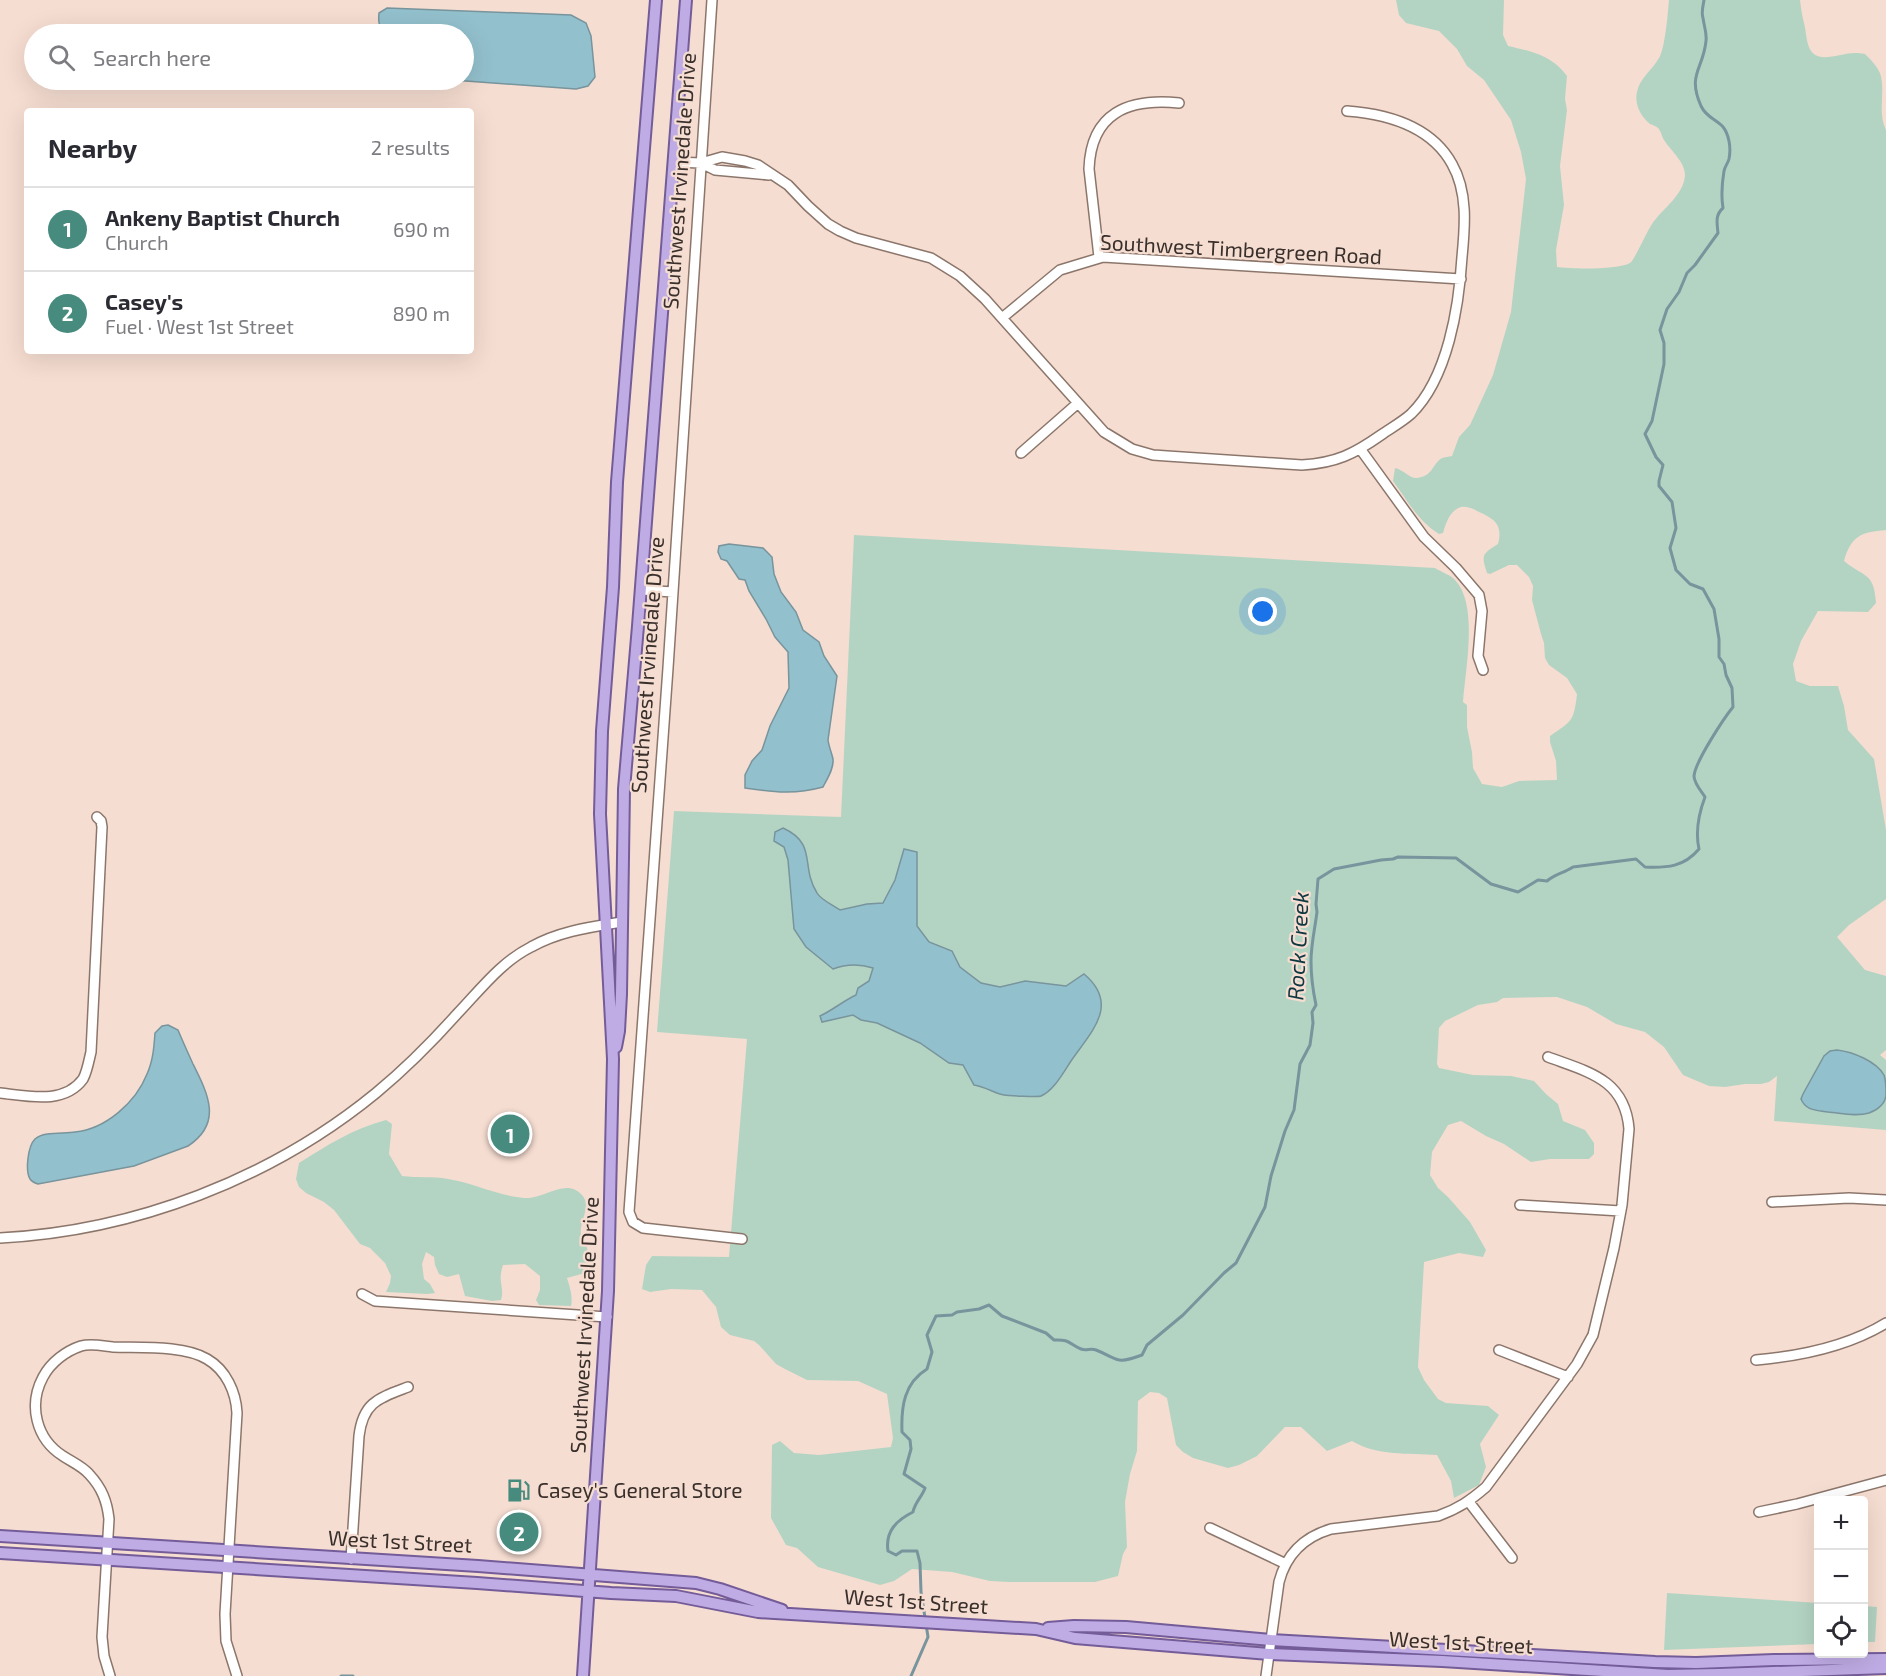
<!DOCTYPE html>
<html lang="en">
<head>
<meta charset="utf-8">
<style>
  :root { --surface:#fff; --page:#f7f7f7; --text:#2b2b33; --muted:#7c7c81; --line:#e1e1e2; --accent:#478b7f }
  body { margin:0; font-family:"Exo 2",sans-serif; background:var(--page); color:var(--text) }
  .controls { position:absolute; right:18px; bottom:18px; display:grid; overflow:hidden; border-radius:6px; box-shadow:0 6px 24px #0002 }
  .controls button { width:54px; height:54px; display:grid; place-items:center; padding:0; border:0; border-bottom:2px solid var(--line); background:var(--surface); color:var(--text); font:30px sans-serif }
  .you { position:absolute; left:1263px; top:612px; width:21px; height:21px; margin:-15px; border:4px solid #fff; border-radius:50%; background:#1a73e8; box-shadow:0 0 0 9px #1a73e833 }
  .badge { display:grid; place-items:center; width:39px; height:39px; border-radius:50%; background:var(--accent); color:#fff; font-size:20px; font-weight:700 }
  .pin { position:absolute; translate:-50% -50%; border:3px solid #fff; box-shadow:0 2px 6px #0006 }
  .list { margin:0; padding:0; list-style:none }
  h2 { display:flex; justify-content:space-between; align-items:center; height:78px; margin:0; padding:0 24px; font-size:26px }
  h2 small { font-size:20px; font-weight:400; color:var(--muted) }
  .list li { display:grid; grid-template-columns:39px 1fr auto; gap:18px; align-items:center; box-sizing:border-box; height:84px; padding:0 24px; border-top:2px solid var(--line) }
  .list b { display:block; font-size:22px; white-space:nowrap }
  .list p { margin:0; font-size:20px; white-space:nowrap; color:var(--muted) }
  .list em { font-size:20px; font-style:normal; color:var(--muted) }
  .icon { flex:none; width:33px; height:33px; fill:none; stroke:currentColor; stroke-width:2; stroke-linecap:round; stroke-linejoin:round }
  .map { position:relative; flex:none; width:1886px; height:1676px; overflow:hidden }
  .search { position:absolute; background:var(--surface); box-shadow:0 6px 24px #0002; left:24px; top:24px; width:450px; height:66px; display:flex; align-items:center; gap:15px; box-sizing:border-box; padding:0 21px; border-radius:33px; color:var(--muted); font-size:22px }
  .panel { position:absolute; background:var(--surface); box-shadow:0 6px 24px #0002; left:24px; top:108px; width:450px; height:246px; border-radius:6px }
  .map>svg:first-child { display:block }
  .green { fill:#b4d4c3 }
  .water { fill:#93c0cd; stroke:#78949c; stroke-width:1.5 }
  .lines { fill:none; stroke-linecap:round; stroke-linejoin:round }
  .stream { stroke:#78949c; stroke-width:3 }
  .minor-casing { stroke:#8c766b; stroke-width:12 }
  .major-casing { stroke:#745c99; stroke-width:14 }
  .minor { stroke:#fff; stroke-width:9 }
  .major { stroke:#bface5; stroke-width:10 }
  .labels { text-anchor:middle; stroke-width:4.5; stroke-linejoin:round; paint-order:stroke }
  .street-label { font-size:21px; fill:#392f2b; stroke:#f6ddd1 }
  .poi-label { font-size:21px; fill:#392f2b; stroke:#f6ddd1; text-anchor:start }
  .water-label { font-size:22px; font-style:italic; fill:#0d3741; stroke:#f6ddd1 }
</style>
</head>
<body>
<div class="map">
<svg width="1886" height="1676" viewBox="0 0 1886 1676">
  <rect width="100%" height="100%" fill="#f6ddd1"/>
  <path class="green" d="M1396 0H1504L1503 35 1508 46C1534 52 1551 55 1567 76L1565 99 1567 110 1560 166 1564 205 1556 250 1557 267C1572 269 1617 270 1630 263 1634 261 1647 231 1652 224 1662 209 1684 195 1685 175 1685 162 1671 151 1664 140 1662 137 1661 131 1658 128 1656 126 1653 125 1650 124 1641 117 1634 104 1637 92 1639 79 1653 69 1659 58 1665 49 1668 12 1669 0H1800C1801 8 1802 16 1804 23 1808 39 1805 59 1828 57 1843 56 1848 51 1865 54 1870 59 1877 66 1880 73 1886 91 1877 112 1886 130V530C1861 532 1851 536 1844 561 1865 578 1874 572 1876 603L1868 612 1818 611 1801 641 1793 664 1796 681 1810 686H1838L1844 706 1848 730 1874 759 1886 830V899L1849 925 1837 937 1865 970 1886 976V1050L1880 1055 1886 1060V1130L1774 1121 1777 1076 1769 1082 1761 1084H1745L1725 1087 1709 1086 1683 1075 1664 1047 1645 1032 1616 1024 1587 1007 1557 997 1503 998 1497 1002 1478 1005 1445 1021 1439 1028 1437 1064 1439 1068 1473 1075 1511 1076 1534 1081 1546 1094 1558 1104 1563 1121 1585 1130 1594 1143V1154L1589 1159H1550L1531 1162 1504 1144 1486 1136 1461 1121 1448 1125 1432 1152 1430 1175 1438 1188 1448 1197 1470 1222 1486 1250 1483 1257 1459 1253 1424 1262 1418 1367 1424 1380 1438 1399 1446 1403 1488 1406 1499 1415 1480 1444 1486 1467 1479 1485 1454 1498 1451 1481 1437 1455C1409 1453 1376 1456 1352 1441L1327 1451 1301 1427H1285L1257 1456 1239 1465 1228 1468 1193 1458 1183 1452 1176 1445 1167 1398 1159 1393 1150 1392 1138 1401 1137 1451 1130 1474 1125 1502 1127 1547 1123 1554 1118 1576 1095 1582H1009L990 1581 952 1572 912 1569 894 1581 880 1585 818 1567 797 1548 786 1545 771 1518 772 1445 780 1441 794 1453 819 1455 891 1447 893 1438 887 1394 858 1381 807 1380 785 1369 776 1364 759 1345 754 1341 730 1335 721 1327 716 1307 702 1290 671 1289 650 1292 642 1289 646 1265 652 1256 729 1257 747 1039 657 1032 674 811 841 817 854 535 1435 568C1441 572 1451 575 1455 580 1479 605 1465 671 1463 702L1467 705V727L1472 752 1473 768 1482 784 1502 787 1519 781 1557 780 1556 761 1550 742V736C1572 721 1574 721 1577 694L1567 678 1549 665 1545 658 1544 643 1541 634 1532 600 1533 586 1529 577 1517 565H1509L1490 574 1487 573C1481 555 1482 554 1498 544 1503 525 1495 519 1479 512 1474 509 1467 506 1461 507 1450 510 1446 523 1443 533L1439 534C1418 521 1407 500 1393 481L1395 468C1404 470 1409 478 1416 478 1433 477 1432 464 1442 458 1445 457 1448 457 1452 456L1459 437 1470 425 1493 375 1511 312 1526 179 1521 152 1511 120 1484 80 1467 66 1457 49 1439 31 1406 23 1399 15Z
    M386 1120 392 1124 389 1154 402 1176C417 1178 433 1176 448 1179 475 1183 502 1198 529 1198 546 1197 566 1179 581 1194 593 1205 579 1221 581 1234 581 1235 584 1240 585 1242 590 1253 588 1262 585 1273L567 1278C570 1288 573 1296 571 1306L539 1305 536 1300 540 1290V1276L525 1264 503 1265C497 1282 505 1287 501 1300L492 1301 465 1296 459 1274 447 1277 439 1274 435 1265 434 1257 426 1252 422 1264 424 1279 430 1284 435 1293 427 1294 386 1292 390 1283 391 1276 385 1263 370 1248 360 1244 334 1210 324 1202 306 1193 299 1187 296 1179 299 1163C328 1145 352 1129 386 1120Z
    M1667 1593 1818 1603V1644L1664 1650Z
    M1864 1606 1877 1607 1875 1642H1864Z"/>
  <path class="water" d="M387 8 571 15 586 23 591 36 595 77 588 86 576 89 452 80H464V34H386C379 27 378 23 379 13Z
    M729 544 763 548 772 557 774 574 781 592 796 612 803 630 819 642 824 656 837 676 828 740C829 747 832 754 833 759 834 769 827 779 823 787 794 795 774 792 745 788V775L752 761 762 750 770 726 789 688 788 652 775 637 766 619 749 591 745 580 739 579 727 561 721 559 718 552 719 546Z
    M783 828C818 844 800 866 817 893 821 900 833 905 840 910L867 904 883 903 895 880 904 849 917 852V926L929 942 952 951 960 967 981 983 1000 987 1025 981 1066 986 1084 974C1121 1005 1090 1033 1071 1061 1063 1073 1054 1090 1041 1096 1039 1097 1009 1096 1004 1095 996 1094 986 1087 974 1085L963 1065 949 1063 920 1043 877 1023 861 1020 853 1015 822 1022 820 1016C833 1010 843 1001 856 995L858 988 869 981 873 968C860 964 846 964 833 969L806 947 794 929 788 860 784 847 774 841 775 832Z
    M168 1025 178 1030C183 1042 188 1053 193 1064 208 1094 223 1123 188 1146L134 1166 38 1184C35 1183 32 1182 30 1179 25 1170 28 1146 35 1139 44 1131 64 1134 75 1132 106 1129 136 1102 147 1074 153 1061 154 1047 155 1033L162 1026Z
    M1837 1050C1853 1052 1876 1061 1884 1075 1886 1080 1886 1088 1886 1094 1886 1103 1878 1110 1869 1113 1856 1117 1841 1113 1828 1112 1816 1110 1806 1111 1801 1099L1803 1094 1824 1056 1830 1051Z"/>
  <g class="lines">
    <path class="stream" d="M341 1676H353
      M911 1676 928 1637 921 1592 920 1563 917 1551H902L896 1555 888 1551C885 1531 897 1520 913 1512 915 1502 922 1497 925 1488L904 1474 911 1449 910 1440 902 1432C901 1407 904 1383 927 1369L932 1352 927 1335 936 1316 952 1315 957 1312 979 1309 989 1305 1002 1316 1046 1333 1054 1340C1070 1339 1069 1344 1081 1349 1086 1351 1091 1348 1096 1350 1119 1359 1115 1365 1142 1355L1147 1345 1183 1315 1224 1273 1236 1263 1265 1207 1271 1176 1285 1131 1294 1110 1300 1064 1310 1045 1313 1023 1312 1012 1316 1005C1313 991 1311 976 1311 961 1311 945 1315 928 1317 912L1316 904 1318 879 1334 869 1381 860 1393 859 1398 857 1456 858 1491 884 1518 892 1538 880 1547 881C1555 874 1564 873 1573 867L1636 859 1645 867C1667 868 1684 867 1699 849 1695 831 1699 813 1705 797 1701 791 1694 783 1694 776 1695 762 1724 718 1733 707L1732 688 1726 675 1724 664 1719 657V639L1714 609 1703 589 1690 584 1676 570 1670 548 1676 528 1672 502 1659 486V481L1663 465 1656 457 1645 434 1652 421 1664 364V343L1660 330 1667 309 1679 292 1687 273 1695 265 1718 233C1717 223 1715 215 1723 208 1721 196 1722 183 1724 171 1725 166 1728 163 1729 159 1730 154 1730 146 1729 141 1724 117 1709 123 1701 106 1687 74 1703 70 1706 41 1707 33 1704 26 1703 18 1701 13 1703 6 1704 0"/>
    <defs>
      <path id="minor" d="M712 0 668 668 629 1212 633 1222 643 1228 742 1239
        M674 162 701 163 722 157 745 161 758 165 788 185 808 206 828 224 840 231 856 238 931 258 960 276 985 299 1104 432 1132 449 1153 455 1167 456 1302 465C1336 463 1354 454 1381 435 1391 428 1402 422 1411 414 1448 378 1459 306 1462 257 1465 226 1468 192 1452 164 1431 126 1387 114 1347 111
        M701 163 715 170 769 175
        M1099 257 1089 169C1091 113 1128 98 1179 103
        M1002 318 1060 270 1103 257 1461 279
        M1361 450 1424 537 1456 568 1479 595 1482 611 1478 656 1483 670
        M1021 453 1078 403
        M641 590 673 592
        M0 1093C28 1096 64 1105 83 1079 87 1072 89 1060 91 1052L102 827 101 821 97 817
        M1772 1202 1849 1198 1886 1200
        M1520 1205 1621 1211
        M0 1238C135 1231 271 1179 376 1093 405 1069 432 1042 457 1014 480 990 501 962 531 947 559 931 591 927 622 922
        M362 1294 375 1301 607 1317
        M1499 1350 1568 1377
        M1756 1360C1801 1356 1847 1347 1886 1323
        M1469 1502 1512 1558
        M1759 1512 1797 1504 1886 1480
        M1210 1528 1286 1564
        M351 1559 359 1436C363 1402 379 1398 408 1387
        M110 1676 104 1656 102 1637 109 1519C107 1501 102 1488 89 1474 82 1466 72 1462 63 1456 36 1439 28 1405 43 1377 51 1362 66 1351 81 1346 91 1343 103 1346 113 1347 140 1348 184 1345 207 1359 226 1370 236 1392 237 1413L225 1614 226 1641 237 1676
        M1266 1676 1279 1582C1286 1555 1304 1537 1331 1529L1438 1516C1458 1509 1471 1500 1486 1487L1577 1364 1593 1335 1614 1248 1622 1205 1629 1129C1625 1079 1588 1072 1548 1057"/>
      <path id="major" d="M616 1047 619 1031 621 994 624 789 638 626 686 0
        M0 1536 478 1566 696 1583 720 1589 782 1610
        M0 1553 477 1583 611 1593 676 1596 758 1612 1036 1629 1075 1638 1269 1654 1442 1661 1668 1675 1719 1674 1886 1668
        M1048 1628 1074 1626 1126 1627 1271 1640 1655 1662 1696 1663 1774 1660 1886 1659
        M583 1676 608 1291 613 1059 600 814 602 731 613 587 617 482 656 0"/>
    </defs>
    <use href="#minor" class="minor-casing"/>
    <use href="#major" class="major-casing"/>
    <use href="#minor" class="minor"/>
    <use href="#major" class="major"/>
  </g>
  <defs>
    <symbol id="fuel-bare" viewBox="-9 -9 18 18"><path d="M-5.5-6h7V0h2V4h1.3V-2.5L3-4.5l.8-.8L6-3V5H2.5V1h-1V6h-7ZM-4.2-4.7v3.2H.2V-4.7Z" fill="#478b7f" stroke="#f6ddd1" stroke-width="2.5" paint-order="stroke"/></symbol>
  </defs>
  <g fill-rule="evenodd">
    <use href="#fuel-bare" x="502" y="1474" width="33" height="33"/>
  </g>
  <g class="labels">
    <g class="street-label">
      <text transform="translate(680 181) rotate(-86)" y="7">Southwest Irvinedale Drive</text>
      <text transform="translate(1241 250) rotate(3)" y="7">Southwest Timbergreen Road</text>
      <text transform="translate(648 665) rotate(-86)" y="7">Southwest Irvinedale Drive</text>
      <text transform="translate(585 1325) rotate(-87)" y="7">Southwest Irvinedale Drive</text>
      <text transform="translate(400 1542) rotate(3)" y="7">West 1st Street</text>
      <text transform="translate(916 1602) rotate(4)" y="7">West 1st Street</text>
      <text transform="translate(1461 1643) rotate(3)" y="7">West 1st Street</text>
    </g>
    <g class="poi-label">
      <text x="537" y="1498">Casey's General Store</text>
    </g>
    <g class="water-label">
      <text transform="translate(1298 946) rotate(-87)" y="8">Rock Creek</text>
    </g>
  </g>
</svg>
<div class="controls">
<button>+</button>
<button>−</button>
<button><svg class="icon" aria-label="locate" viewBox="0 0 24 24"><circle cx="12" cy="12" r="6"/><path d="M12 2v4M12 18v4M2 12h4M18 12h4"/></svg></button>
</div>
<div class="you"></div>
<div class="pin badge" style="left:510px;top:1134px">1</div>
<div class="pin badge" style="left:519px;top:1532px">2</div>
<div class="search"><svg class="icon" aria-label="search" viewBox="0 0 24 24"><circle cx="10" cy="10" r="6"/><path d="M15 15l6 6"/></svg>Search here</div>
<section class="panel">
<h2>Nearby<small>2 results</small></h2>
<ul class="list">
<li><span class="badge">1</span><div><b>Ankeny Baptist Church</b><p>Church</p></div><em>690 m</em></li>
<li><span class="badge">2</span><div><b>Casey's</b><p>Fuel · West 1st Street</p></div><em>890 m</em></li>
</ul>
</section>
</div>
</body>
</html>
